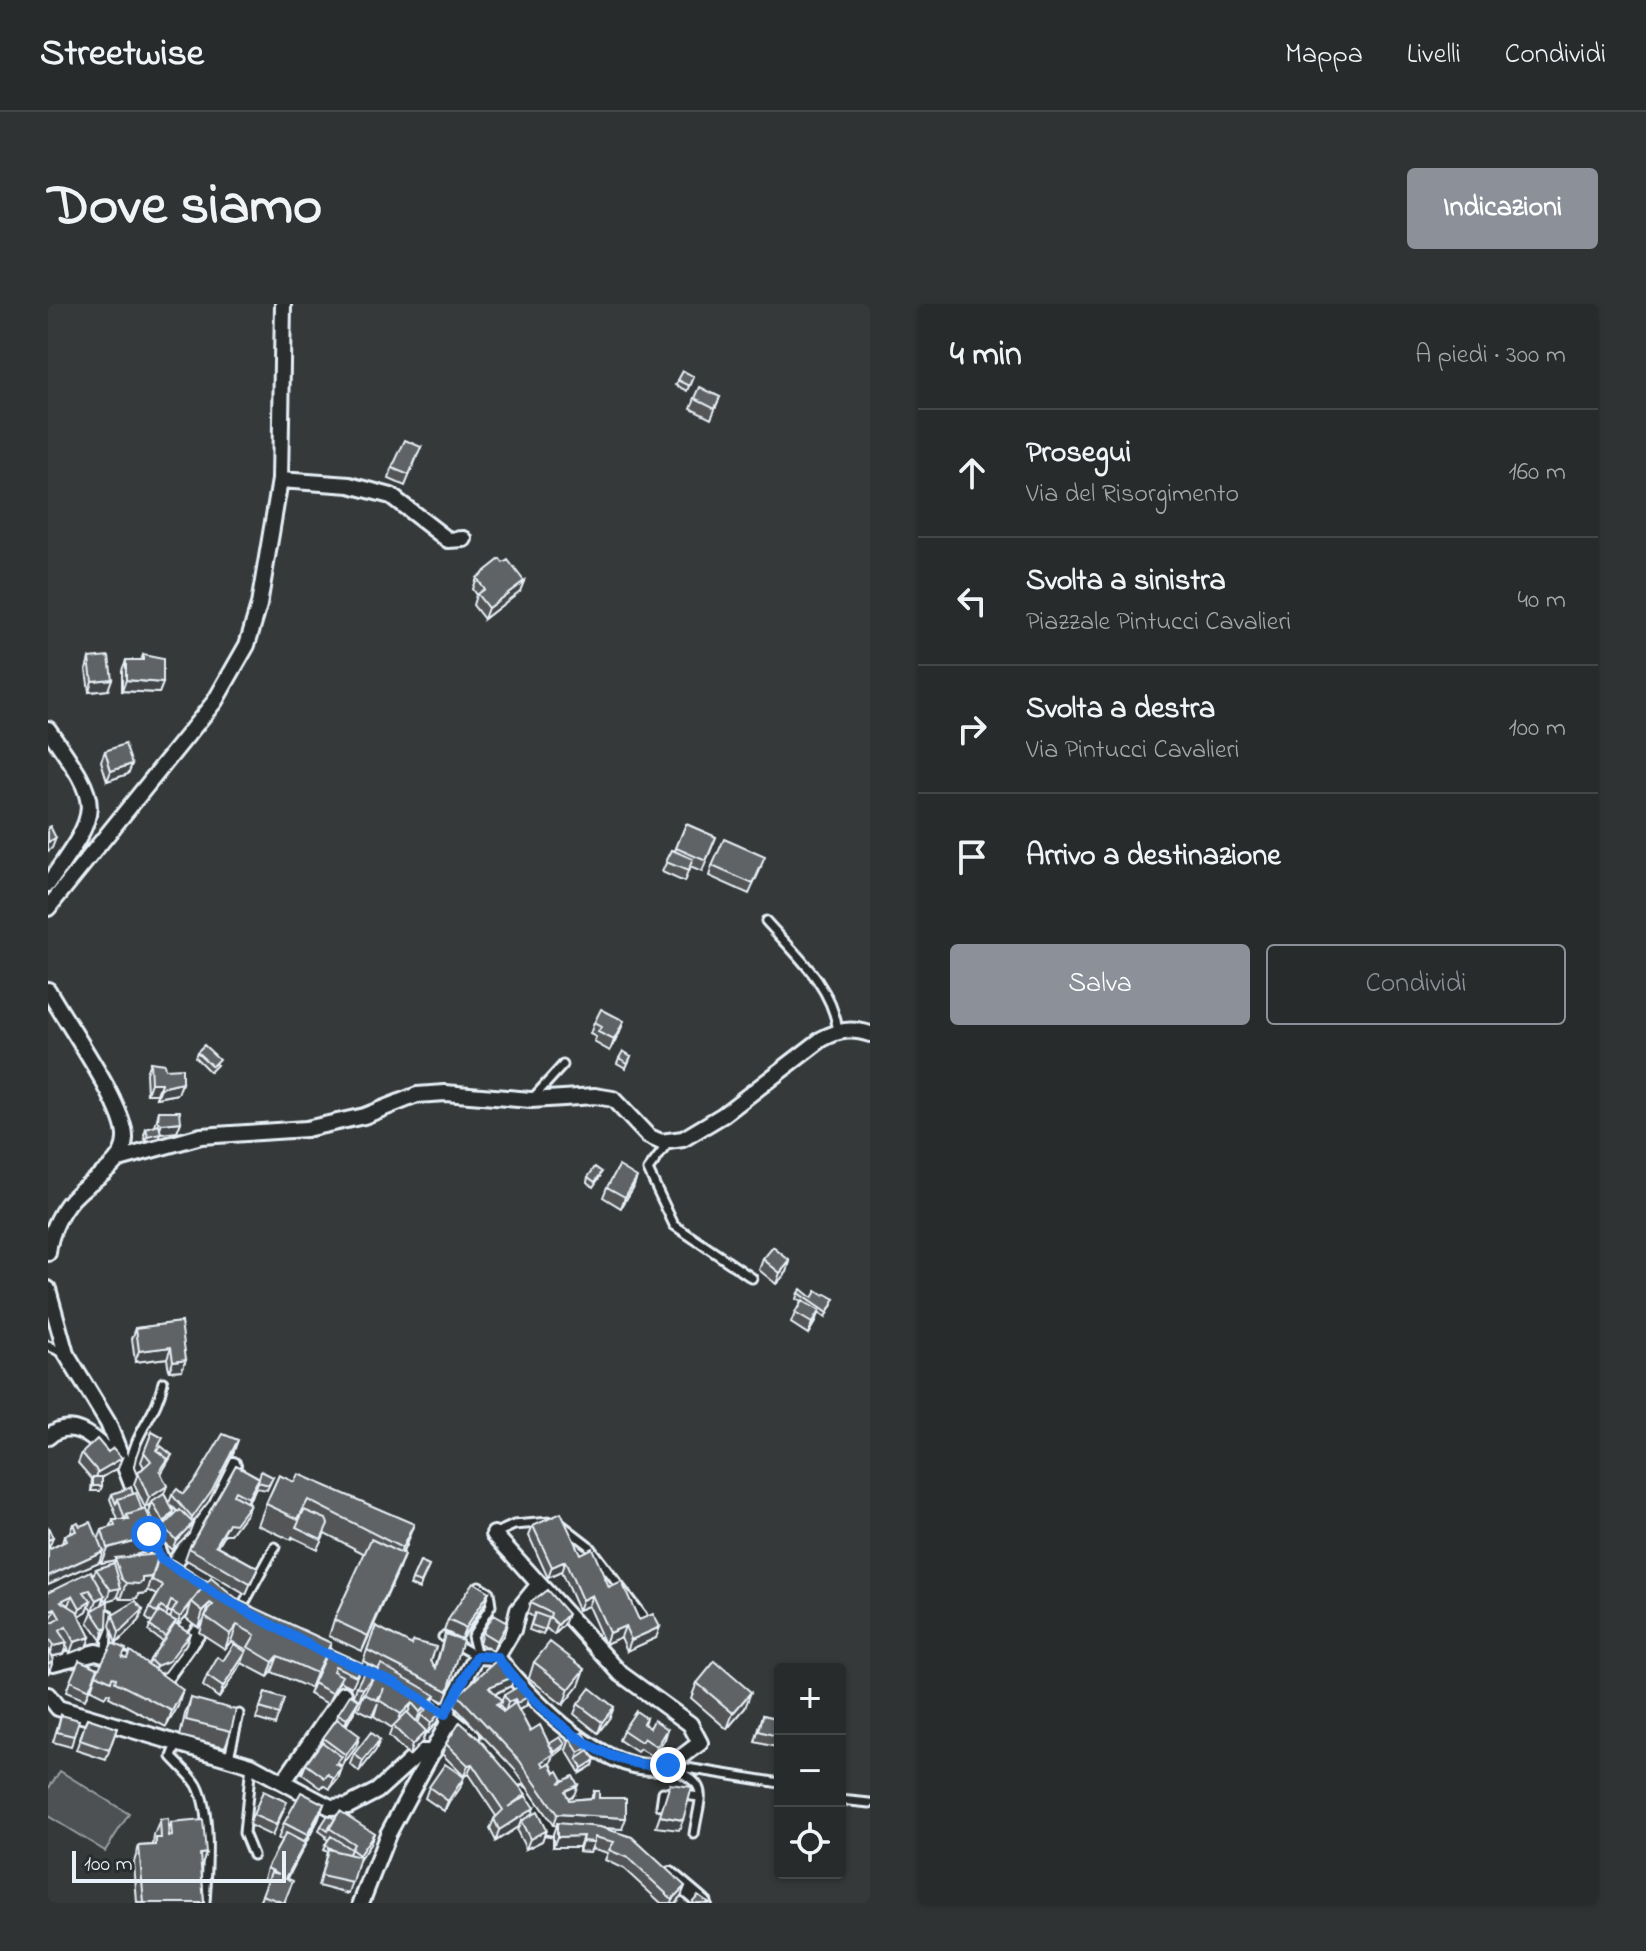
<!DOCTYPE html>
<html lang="it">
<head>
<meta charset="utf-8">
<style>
  :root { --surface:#282b2c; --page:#303334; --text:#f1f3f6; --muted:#a5a7a9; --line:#444748; --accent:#8c9099 }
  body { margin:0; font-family:"Indie Flower",sans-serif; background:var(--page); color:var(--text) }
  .controls { position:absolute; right:24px; bottom:24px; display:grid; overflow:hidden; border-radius:8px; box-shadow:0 2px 6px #0004 }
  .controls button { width:72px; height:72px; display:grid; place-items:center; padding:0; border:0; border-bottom:2px solid var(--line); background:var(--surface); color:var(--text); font:40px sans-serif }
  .scale { position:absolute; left:24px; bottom:20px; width:214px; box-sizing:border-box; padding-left:8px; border:4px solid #e8f1f8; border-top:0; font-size:22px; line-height:28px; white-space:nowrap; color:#e8f1f8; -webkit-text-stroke:6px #2a2d2e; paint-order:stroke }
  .stop { position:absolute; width:24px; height:24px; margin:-18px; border:6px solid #1a73e8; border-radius:50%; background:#fff }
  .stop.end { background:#1a73e8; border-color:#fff; box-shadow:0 2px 8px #0008 }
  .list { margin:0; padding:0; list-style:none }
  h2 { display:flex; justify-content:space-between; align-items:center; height:104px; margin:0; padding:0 32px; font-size:34px }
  h2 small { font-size:26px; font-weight:400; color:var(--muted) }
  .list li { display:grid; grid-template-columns:52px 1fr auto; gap:24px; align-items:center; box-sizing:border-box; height:128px; padding:0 32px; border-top:2px solid var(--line) }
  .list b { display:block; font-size:30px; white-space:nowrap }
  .list p { margin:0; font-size:26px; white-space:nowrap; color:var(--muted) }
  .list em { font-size:26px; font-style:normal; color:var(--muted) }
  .actions { display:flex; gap:16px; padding:24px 32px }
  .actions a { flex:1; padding:18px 0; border:2px solid var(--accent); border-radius:8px; text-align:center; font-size:28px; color:var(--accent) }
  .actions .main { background:var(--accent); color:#fff }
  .icon { flex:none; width:44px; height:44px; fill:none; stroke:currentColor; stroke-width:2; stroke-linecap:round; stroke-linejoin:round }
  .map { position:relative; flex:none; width:822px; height:1599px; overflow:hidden; border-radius:8px }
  header { display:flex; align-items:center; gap:48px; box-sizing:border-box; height:112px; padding:0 40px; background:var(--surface); border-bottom:2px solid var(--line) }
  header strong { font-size:38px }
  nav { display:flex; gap:44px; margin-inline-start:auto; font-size:28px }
  .intro { display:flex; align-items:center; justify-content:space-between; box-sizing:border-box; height:192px; padding:0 48px }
  h1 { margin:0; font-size:56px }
  .button { padding:20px 36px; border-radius:8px; background:var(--accent); color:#fff; font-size:28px; font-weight:700 }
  main { display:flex; gap:48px; padding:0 48px }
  aside { flex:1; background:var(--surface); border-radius:8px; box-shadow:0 2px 6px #0004 }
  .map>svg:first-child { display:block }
  .green { fill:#4d5152; stroke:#9aa1a5; stroke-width:2 }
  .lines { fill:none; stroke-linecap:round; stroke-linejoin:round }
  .service-casing { stroke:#e8f1f8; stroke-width:13 }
  .minor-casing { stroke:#e8f1f8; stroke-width:20 }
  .service { stroke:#2a2d2e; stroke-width:7 }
  .minor { stroke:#2a2d2e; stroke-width:14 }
  .wall { fill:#525557; stroke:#e8f1f8; stroke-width:2; fill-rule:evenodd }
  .shaded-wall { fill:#424547; stroke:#e8f1f8; stroke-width:2 }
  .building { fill:#5f6365; stroke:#e8f1f8; stroke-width:2 }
  .route { stroke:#1a73e8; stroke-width:10 }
</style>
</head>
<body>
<header>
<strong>Streetwise</strong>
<nav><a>Mappa</a><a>Livelli</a><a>Condividi</a></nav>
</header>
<div class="intro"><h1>Dove siamo</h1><a class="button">Indicazioni</a></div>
<main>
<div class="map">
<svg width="822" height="1599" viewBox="0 0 822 1599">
  <rect width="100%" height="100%" fill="#35393a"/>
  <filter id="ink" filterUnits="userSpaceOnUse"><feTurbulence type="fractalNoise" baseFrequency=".0125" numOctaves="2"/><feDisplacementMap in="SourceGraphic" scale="16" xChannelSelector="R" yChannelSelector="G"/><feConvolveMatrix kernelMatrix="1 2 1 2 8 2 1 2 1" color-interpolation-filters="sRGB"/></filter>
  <g filter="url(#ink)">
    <path class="green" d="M12 1467 81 1510 57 1547 0 1512V1485Z"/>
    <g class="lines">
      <defs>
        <path id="service" d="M718 617C747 650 784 681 790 727
          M484 795 515 761
          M621 838 600 866 626 921 704 974
          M0 1042 16 1049
          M81 1164C87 1126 109 1112 115 1078
          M514 1221 540 1241 594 1312
          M446 1230 466 1221 502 1218
          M193 1305 227 1243
          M395 1333 429 1352 424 1332 443 1302 441 1288 431 1282
          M58 1349 60 1310
          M129 1440 124 1453C132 1462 143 1471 149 1481 164 1509 159 1568 157 1599
          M181 1453 191 1410
          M203 1461 196 1529 205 1551
          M792 1496 822 1499
          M613 1502 615 1488 651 1493
          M646 1530C653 1485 663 1484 620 1461L732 1479"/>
        <path id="minor" d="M232 176 302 181 343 192 400 236 416 235
          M0 425C54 503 55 502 0 580
          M0 604 167 397 199 341 211 301 232 176 235 0
          M0 686C17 717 79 804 77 835 76 861 46 873 30 889 14 903 2 928 0 949
          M71 855 153 832 258 825 316 812 369 791 397 789 483 796 547 792 565 795 600 832 613 838 635 835 675 811 774 735C791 726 803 724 822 730
          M0 985 18 1050 60 1119 113 1255
          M0 1133C22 1113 44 1132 60 1148
          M446 1230 491 1280
          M126 1261 185 1161
          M491 1280 573 1370 642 1420 652 1439C642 1446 632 1456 621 1460 562 1480 481 1393 449 1353L465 1326 470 1306Z
          M5 1359 48 1348 74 1355
          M103 1377 116 1375 158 1316
          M0 1391 10 1404
          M381 1398 424 1432
          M10 1404 203 1461 282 1503 300 1502 329 1487 372 1448H385
          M397 1410 429 1352 449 1353
          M236 1477 296 1390
          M474 1490 496 1522 524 1527
          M622 1571 655 1599
          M313 1599 340 1530 402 1415"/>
      </defs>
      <use href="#service" class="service-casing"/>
      <use href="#minor" class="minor-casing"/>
      <use href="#service" class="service"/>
      <use href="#minor" class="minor"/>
    </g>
    <path class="wall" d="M635 67 646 73 640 87 628 81Z
      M672 93 663 114 643 104 647 94Z
      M373 143 357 182 341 175 344 164Z
      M455 259 476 277 472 287 436 315 425 301 428 291 424 285 428 274Z
      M95 351 115 379 111 389 74 387V366L78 356H93Z
      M41 354 60 386 41 388 38 365Z
      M57 447 84 460 80 470 59 477 53 457Z
      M638 520 668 533 654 568 642 563 636 578 614 568 624 546 627 547Z
      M664 562 713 564 701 590 661 572Z
      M546 719 572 728 562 747 546 738 548 733 542 730Z
      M149 748 169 761 162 768 147 753Z
      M583 752 578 764 569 759 571 754Z
      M102 758 117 765 134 779 130 790 109 794V790H99L98 769Z
      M111 807 133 818 129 828 113 830 111 835 98 838 96 831 98 825 107 823Z
      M540 873H552L545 883 539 878Z
      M559 883 585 884 573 904 555 893Z
      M715 955 742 957 739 968 728 980 711 966Z
      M750 989 764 994 776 992 787 995 777 1014 770 1009 767 1018 760 1030 743 1019 747 1009 753 998 748 995Z
      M133 1018 134 1066 121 1067 119 1054 87 1058 84 1035 88 1024Z
      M104 1128 110 1147 124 1151 113 1170 116 1190 121 1199 124 1191 135 1190 186 1147 161 1197 145 1218 141 1229 124 1246 111 1234 114 1227 112 1229 101 1209 104 1200 97 1204 86 1180 90 1169 96 1163 93 1158Z
      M34 1149 70 1164 54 1174V1182L52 1187H43L44 1175 30 1159Z
      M188 1161 210 1173H225L219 1186 208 1184 200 1199 202 1200 198 1210 183 1230H177L170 1242 210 1264 198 1291 137 1255 141 1244Z
      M231 1171 358 1241 354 1250 356 1251 350 1267 314 1347 281 1332 286 1316 317 1250 277 1229 269 1245 244 1233 245 1232 243 1236 210 1221 218 1200Z
      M83 1183 101 1247 79 1253 110 1255 159 1278 188 1295 283 1339 281 1344 310 1370 304 1383 292 1377 280 1400 261 1390 270 1369 262 1384 224 1368 220 1373 194 1359 171 1394 155 1382 159 1372 175 1357 198 1348 199 1346 183 1337 177 1345 151 1328 155 1316 150 1323 138 1314 140 1310 130 1321 142 1329 138 1340 117 1368 113 1370 130 1402 118 1423 61 1393 62 1390 59 1389 57 1393 43 1386 48 1370 75 1353 100 1360 102 1356 114 1337 100 1327 104 1319 98 1314 102 1304 109 1291 100 1286V1284L99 1289 91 1290 90 1294 85 1295H73L70 1292 69 1294 59 1297 57 1294 54 1301 59 1324 55 1334 53 1336 40 1318 45 1306 41 1301 39 1307 31 1312 42 1333 38 1343 22 1349 18 1341 15 1350 4 1353 5 1356 0 1370V1288L45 1271 48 1265 66 1259 67 1256 53 1259 52 1256 51 1258 0 1280V1246L14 1239 16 1232 21 1230 25 1220 32 1222 50 1236 54 1226 62 1224 65 1216H70L62 1195 64 1190ZM120 1307 124 1309 122 1314 118 1312Z
      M485 1222 532 1250 561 1284 608 1334 579 1347 573 1333 557 1340 540 1302 530 1306 513 1268 500 1274 481 1232Z
      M372 1258 381 1262 371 1285 362 1281Z
      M499 1286 516 1321 506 1331 498 1324 495 1331 481 1326 485 1313 479 1309 482 1299Z
      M441 1288 437 1299 413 1335 396 1327 400 1316Z
      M95 1306 91 1317 68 1340 62 1321 65 1311Z
      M459 1319 456 1330 445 1347 431 1339 434 1328Z
      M328 1322 383 1357 387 1363 397 1330 400 1387 396 1398 386 1393 385 1397 391 1415 379 1430 378 1429 374 1438 361 1452 341 1432 344 1424 326 1412 330 1399 324 1412 310 1405 316 1390 311 1396 306 1392 309 1382 330 1365 315 1357Z
      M486 1358 537 1365 531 1381 515 1401 481 1374Z
      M467 1372 463 1382 447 1390 451 1404 455 1408 456 1407 452 1401 456 1391 481 1392 478 1402 471 1406 482 1427 501 1440 515 1445 505 1453 503 1460 507 1469 515 1476 514 1478 526 1491 520 1494 521 1496 543 1494 546 1487 574 1525 554 1524 637 1582 633 1592 627 1599H613L576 1565 557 1556 560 1549 543 1544 542 1548 531 1547V1543H505V1530L508 1521H505L467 1466 406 1402 410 1391Z
      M46 1374 37 1396 18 1388 22 1377Z
      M649 1379 697 1404 679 1425 643 1394Z
      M217 1389 236 1395 227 1421 208 1415Z
      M143 1394 183 1427 177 1443 132 1432 137 1410Z
      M530 1400 566 1403 562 1413 550 1429 526 1410Z
      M307 1406 298 1422 308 1443 294 1462 291 1460 290 1462 294 1464 290 1475 282 1485 276 1481 273 1484 254 1470 258 1460 272 1442 275 1434 289 1415 290 1410Z
      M13 1411 26 1432 23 1443 5 1438Z
      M715 1411 732 1415V1444L707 1438Z
      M39 1414 69 1424 58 1456 28 1446Z
      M598 1414 596 1420 617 1435 606 1453 592 1445 589 1448 571 1436 575 1426Z
      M522 1435 543 1442 541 1447 547 1456 545 1461 532 1469 518 1446Z
      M398 1440 476 1493 483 1511 498 1526 494 1537 478 1545 469 1527 471 1522 448 1537 442 1525 446 1515 448 1512 420 1470 416 1472 394 1450Z
      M328 1446 311 1468 302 1460 306 1450Z
      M381 1483 412 1484 396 1507 377 1494Z
      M276 1500 270 1516 240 1574 237 1599H211L220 1577 216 1574 219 1564 234 1536 230 1535 236 1519Z
      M235 1508 224 1532 201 1521 205 1511Z
      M287 1515 326 1529 322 1540 311 1556 301 1590 270 1582 279 1548 275 1546 280 1536 277 1534 278 1532 271 1527 273 1522Z
      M112 1516 121 1526 123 1519 158 1549 153 1562 156 1599H89L86 1558 91 1542 105 1541 106 1531Z"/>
    <path class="shaded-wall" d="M476 277 472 287 436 315 440 304Z
      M64 375 60 386 41 388 44 377Z
      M78 376 115 379 111 389 74 387Z
      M84 460 80 470 59 477 63 467Z
      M8 534 4 544 0 547V538Z
      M576 717 572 728 562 747 566 736Z
      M103 779H113L109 790H99Z
      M134 779 130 790 109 794 113 784Z
      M133 818 129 828 113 830 111 835 98 838 100 833 110 830 114 820Z
      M589 873 585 884 573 904 577 893Z
      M742 957 739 968 728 980 732 969Z
      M771 1007 767 1018 760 1030 764 1019Z
      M123 1043 119 1054 87 1058 91 1047Z
      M138 1055 134 1066 121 1067 125 1057Z
      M190 1136 186 1147 161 1197 143 1220 145 1219 141 1229 124 1246 128 1236 141 1223 144 1214Z
      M74 1154 70 1164 46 1178 50 1168Z
      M211 1174 208 1184 196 1205 200 1194Z
      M45 1182H54L52 1187H43Z
      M119 1182 115 1192 97 1204 101 1194Z
      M202 1200 198 1210 183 1230H177L164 1252 168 1241 181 1219Z
      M126 1208 122 1218 115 1223 112 1229 116 1219Z
      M366 1220 358 1241 347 1265 354 1244Z
      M107 1231 101 1247 68 1256 67 1254V1256L53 1259 59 1244Z
      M5 1234 1 1244 0 1245V1236Z
      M55 1247 51 1258 0 1280V1272Z
      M356 1251 350 1267 314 1347 320 1332Z
      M517 1257 513 1268 500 1274 504 1263Z
      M104 1273 99 1289 91 1290 90 1294 85 1295H73L79 1279 95 1274Z
      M73 1284 69 1294 59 1297 63 1286Z
      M441 1288 437 1299 413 1335 417 1324Z
      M25 1291 21 1301 13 1297Z
      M544 1291 540 1302 530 1306 534 1296Z
      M57 1292 53 1303 45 1307 49 1296Z
      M43 1297 39 1307 28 1314 32 1304Z
      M162 1299 156 1315 150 1323 155 1307Z
      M143 1300 140 1310 128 1323 132 1313Z
      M7 1305 3 1315 0 1317V1308Z
      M95 1306 91 1317 68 1340 71 1329Z
      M520 1310 516 1321 506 1331 510 1321Z
      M459 1319 456 1330 445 1347 449 1337Z
      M189 1321 183 1337 177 1345 182 1330Z
      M577 1322 573 1333 557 1340 561 1329Z
      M612 1323 608 1334 579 1347 583 1336Z
      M59 1324 55 1334 53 1336 56 1325Z
      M142 1329 138 1340 117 1368 104 1372 108 1362Z
      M42 1333 38 1343 22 1349 26 1338Z
      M19 1339 15 1350 1 1353 5 1342Z
      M283 1339 277 1355 262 1384 268 1369Z
      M198 1348 194 1359 171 1394 175 1383Z
      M230 1352 224 1368 220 1373 225 1358Z
      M5 1356 0 1370V1360Z
      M331 1365 327 1376 311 1396 315 1385Z
      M537 1365 531 1381 515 1401 521 1385Z
      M467 1372 463 1382 437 1394 441 1383Z
      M135 1386 130 1402 118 1423 124 1407Z
      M703 1388 697 1404 679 1425 685 1409Z
      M387 1391 381 1407 373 1411 370 1420 366 1424 372 1408Z
      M481 1392 478 1402 465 1409 469 1399Z
      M467 1395 463 1405 457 1409 460 1398Z
      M311 1396 307 1406 295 1426 299 1415Z
      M364 1399 358 1414 347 1426 353 1410Z
      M566 1403 562 1413 550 1429 554 1418Z
      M395 1405 391 1415 379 1430 383 1419Z
      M620 1425 617 1435 606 1453 609 1443Z
      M378 1427 374 1438 361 1452 364 1441Z
      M312 1432 308 1443 294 1462 298 1451Z
      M332 1436 328 1446 311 1468 315 1457Z
      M517 1440 515 1445 505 1453 502 1461 490 1469 494 1458Z
      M543 1442 539 1452 529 1455 531 1449Z
      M547 1456 545 1461 532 1469 534 1464Z
      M424 1460 420 1470 416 1472 420 1461Z
      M294 1464 290 1475 282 1485 286 1475Z
      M416 1473 412 1484 396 1507 400 1497Z
      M530 1481 526 1491 513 1498 517 1487Z
      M276 1500 270 1516 234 1584 238 1574Z
      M486 1504 482 1515 473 1517 471 1522 448 1537 451 1526Z
      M509 1510 578 1514 574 1525 505 1521Z
      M612 1512 635 1516 631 1526 608 1523Z
      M498 1526 494 1537 478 1545 482 1535Z
      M326 1529 322 1540 308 1561 311 1551Z
      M535 1532 531 1543H505L509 1533Z
      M534 1537 546 1538 542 1548 531 1547Z
      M158 1549 152 1565V1550Z
      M637 1582 633 1592 627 1599H623L624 1595Z"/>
    <path class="building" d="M635 67 646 73 642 82 630 76Z
      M652 83 672 93 667 104 647 94Z
      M357 136 373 143 361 171 344 164Z
      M452 255 455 259 460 256 476 277 440 304 429 290 436 285 428 274Z
      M95 351 115 355V379L78 376V356H95Z
      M61 352 64 375 44 377 41 354Z
      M77 440 84 460 63 467 57 447Z
      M638 520 668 533 658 557 628 544Z
      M2 522 8 534 0 538V523Z
      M676 535 717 553 705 580 664 562Z
      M624 546 645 555 640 567 618 558Z
      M553 705 576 717 566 736 550 728 553 723 546 719Z
      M156 741 171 755 164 762 149 748Z
      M575 747 583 752 580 759 571 754Z
      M102 758 116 760 117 765 134 764V779L113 784V779H103Z
      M111 807H132L133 818 114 820 110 817Z
      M111 821 113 830 100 833 98 825Z
      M571 862 589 873 577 893 559 883Z
      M547 863 554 868 547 878 540 873Z
      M725 943 742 957 732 969 715 955Z
      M753 985 764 994 768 987 776 992 778 990 787 995 779 1009 750 989Z
      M754 997 771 1007 764 1019 747 1009Z
      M133 1018 138 1055 125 1057 123 1043 91 1047 88 1024Z
      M104 1128 115 1134 108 1146 120 1155 112 1167 119 1182 101 1194 90 1169 103 1157 96 1148Z
      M175 1130 190 1136 164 1186 144 1214 124 1191 129 1185 135 1190 148 1175Z
      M49 1135 60 1148 65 1144 74 1154 50 1168 34 1149Z
      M113 1142 124 1151 119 1157 120 1155 110 1147Z
      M188 1161 211 1174 200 1194 187 1187 185 1191 202 1200 187 1220 181 1219 168 1241 210 1264 202 1280 141 1244Z
      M213 1167 225 1173 221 1181 210 1178Z
      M250 1170 366 1220 354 1244 260 1196 250 1215 218 1200 231 1171 246 1178Z
      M45 1173H54V1182H45Z
      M83 1183 85 1190 70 1195 68 1200 64 1190Z
      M88 1189 94 1206 79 1211 77 1216 70 1195Z
      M116 1190 126 1208 116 1219 104 1198Z
      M124 1202 130 1208 124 1213 126 1208Z
      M98 1205 107 1231 59 1244 54 1226 67 1222 65 1216H81L79 1211Z
      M132 1206 145 1219 128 1236 115 1223Z
      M256 1206 278 1215 280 1220 273 1235 248 1223Z
      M513 1209 532 1250 544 1244 561 1284 574 1278 591 1316 605 1310 612 1323 583 1336 577 1322 561 1329 544 1291 534 1296 517 1257 504 1263 485 1222Z
      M30 1218 32 1222 43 1218 55 1247 0 1272V1246L18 1237 16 1232 28 1227 25 1220Z
      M0 1223 5 1234 0 1236Z
      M323 1235 356 1251 320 1332 286 1316Z
      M111 1250 104 1273 95 1274V1278L91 1280 79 1279 74 1275 67 1254Z
      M110 1255 125 1256 159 1278 132 1313 124 1308 129 1300 123 1297 119 1307 113 1303 109 1309 102 1304 115 1282 104 1276Z
      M372 1258 381 1262 373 1279 364 1276Z
      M66 1259 73 1284 63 1286 48 1265Z
      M43 1267 57 1292 49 1296 42 1286 36 1288 43 1297 32 1304 25 1291 13 1297 29 1307 42 1333 26 1338 18 1323 11 1327 19 1339 5 1342 0 1335V1313L4 1319 12 1314 7 1305 0 1308V1288Z
      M163 1274 188 1295 283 1339 268 1369 230 1352 225 1358 200 1343 207 1331 189 1321 182 1330 157 1312 165 1301 162 1299 155 1307 144 1298Z
      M425 1278 441 1288 417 1324 400 1316Z
      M499 1286 520 1310 510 1321 502 1313 503 1309 482 1299Z
      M60 1297 59 1324 56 1325 44 1307Z
      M88 1297 95 1306 71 1329 65 1311Z
      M111 1308 128 1317 117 1332 102 1322Z
      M487 1309 501 1314 497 1326 483 1321Z
      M445 1311 459 1319 449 1337 434 1328Z
      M127 1319 142 1329 121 1357 108 1362 102 1356Z
      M328 1322 364 1341 365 1337 388 1343 383 1357 388 1364 397 1330 415 1336 400 1387 319 1346Z
      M502 1338 537 1365 521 1385 486 1358Z
      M64 1339 78 1345 74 1353 79 1354 82 1347 135 1386 124 1407 67 1378 68 1374 64 1373 63 1377 48 1370Z
      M186 1340 198 1348 175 1383 159 1372 170 1353 175 1357Z
      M281 1344 314 1359 308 1372 287 1362 285 1367 294 1372 284 1389 265 1379Z
      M0 1345 5 1356 0 1360Z
      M450 1355 467 1372 441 1383 454 1397 448 1400 455 1408 467 1399 482 1427 492 1421 506 1450 494 1458 496 1462 502 1459 507 1469 510 1467 515 1476 511 1479 525 1472 530 1481 517 1487 521 1496 545 1494 546 1487H551V1494H578V1514L509 1510 471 1456 410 1391Z
      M31 1356 50 1364 41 1386 22 1377Z
      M667 1357 703 1388 685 1409 649 1379Z
      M320 1360 330 1365 315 1385 309 1382Z
      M333 1360 387 1391 372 1408 364 1399 353 1410 331 1396 336 1384 329 1396 316 1390Z
      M475 1380 481 1392 469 1399 467 1395 460 1398 456 1391Z
      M542 1384 566 1403 554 1418 530 1400Z
      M217 1389 236 1395 231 1410 212 1404Z
      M302 1391 311 1396 299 1415 290 1410Z
      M143 1394 188 1406 183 1427 138 1416Z
      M385 1397 395 1405 383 1419 373 1411Z
      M588 1407 598 1414 595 1419 602 1424 606 1416 620 1425 609 1443 596 1434 593 1438 575 1426Z
      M359 1408 378 1427 364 1441 345 1422Z
      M13 1411 31 1416 26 1432 9 1428Z
      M715 1411 732 1415V1433L711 1427Z
      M39 1414 69 1424 61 1446 32 1436Z
      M289 1415 312 1432 298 1451 275 1434Z
      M412 1418 432 1436 478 1490 460 1503 478 1492 486 1504 451 1526 446 1515 455 1506 424 1460 420 1461 398 1440Z
      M323 1428 332 1436 315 1457 306 1450Z
      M535 1428 543 1442 531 1449 522 1435Z
      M512 1433 517 1440 507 1448 501 1440Z
      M274 1438 294 1453 288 1460 294 1464 286 1475 280 1470 277 1474 258 1460Z
      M541 1447 547 1456 534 1464 529 1455Z
      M397 1460 416 1473 400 1497 381 1483Z
      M622 1480 644 1483 635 1516 612 1512Z
      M215 1487 239 1498 228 1521 205 1511Z
      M253 1488 276 1500 259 1531 236 1519Z
      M292 1507 326 1529 311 1551 303 1545 306 1540 281 1524Z
      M489 1508 498 1526 482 1535 473 1517Z
      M280 1511 287 1515 280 1527 273 1522Z
      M120 1515 121 1533 124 1532 123 1519 155 1516 158 1549 152 1550 156 1599H96L91 1542 108 1541V1534H113L112 1516Z
      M509 1519 552 1523 584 1533 637 1582 624 1595 580 1554 561 1546 566 1538 546 1533V1538L534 1537 535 1532 509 1533Z
      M238 1529 257 1539 238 1574 245 1577 236 1599 214 1591 223 1568 231 1570 219 1564Z
      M283 1532 304 1546 303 1545 301 1550 287 1547 277 1541Z
      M280 1545 312 1553 305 1579 273 1572Z
      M650 1591 661 1599H643Z"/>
  </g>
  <g class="lines" filter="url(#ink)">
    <path class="route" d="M101 1230 113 1255 172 1293 272 1347 348 1379 397 1410 429 1352 449 1353C489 1405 549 1467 620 1461"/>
  </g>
</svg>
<div class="controls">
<button>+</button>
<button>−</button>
<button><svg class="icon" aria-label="locate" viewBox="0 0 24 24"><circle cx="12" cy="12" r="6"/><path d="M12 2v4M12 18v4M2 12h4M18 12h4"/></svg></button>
</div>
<div class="scale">100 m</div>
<div class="stop" style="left:101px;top:1230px"></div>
<div class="stop end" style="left:620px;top:1461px"></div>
</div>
<aside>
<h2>4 min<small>A piedi · 300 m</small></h2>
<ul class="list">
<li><svg class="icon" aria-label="ahead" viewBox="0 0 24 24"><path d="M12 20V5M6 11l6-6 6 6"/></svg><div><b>Prosegui</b><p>Via del Risorgimento</p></div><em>160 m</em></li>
<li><svg class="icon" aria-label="left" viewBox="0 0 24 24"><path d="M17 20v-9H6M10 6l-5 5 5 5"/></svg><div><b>Svolta a sinistra</b><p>Piazzale Pintucci Cavalieri</p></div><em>40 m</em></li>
<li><svg class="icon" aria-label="right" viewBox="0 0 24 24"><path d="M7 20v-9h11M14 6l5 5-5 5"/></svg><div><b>Svolta a destra</b><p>Via Pintucci Cavalieri</p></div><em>100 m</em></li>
<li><svg class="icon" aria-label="arrive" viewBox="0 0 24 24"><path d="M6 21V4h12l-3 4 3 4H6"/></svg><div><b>Arrivo a destinazione</b></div></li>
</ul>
<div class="actions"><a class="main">Salva</a><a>Condividi</a></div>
</aside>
</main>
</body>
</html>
